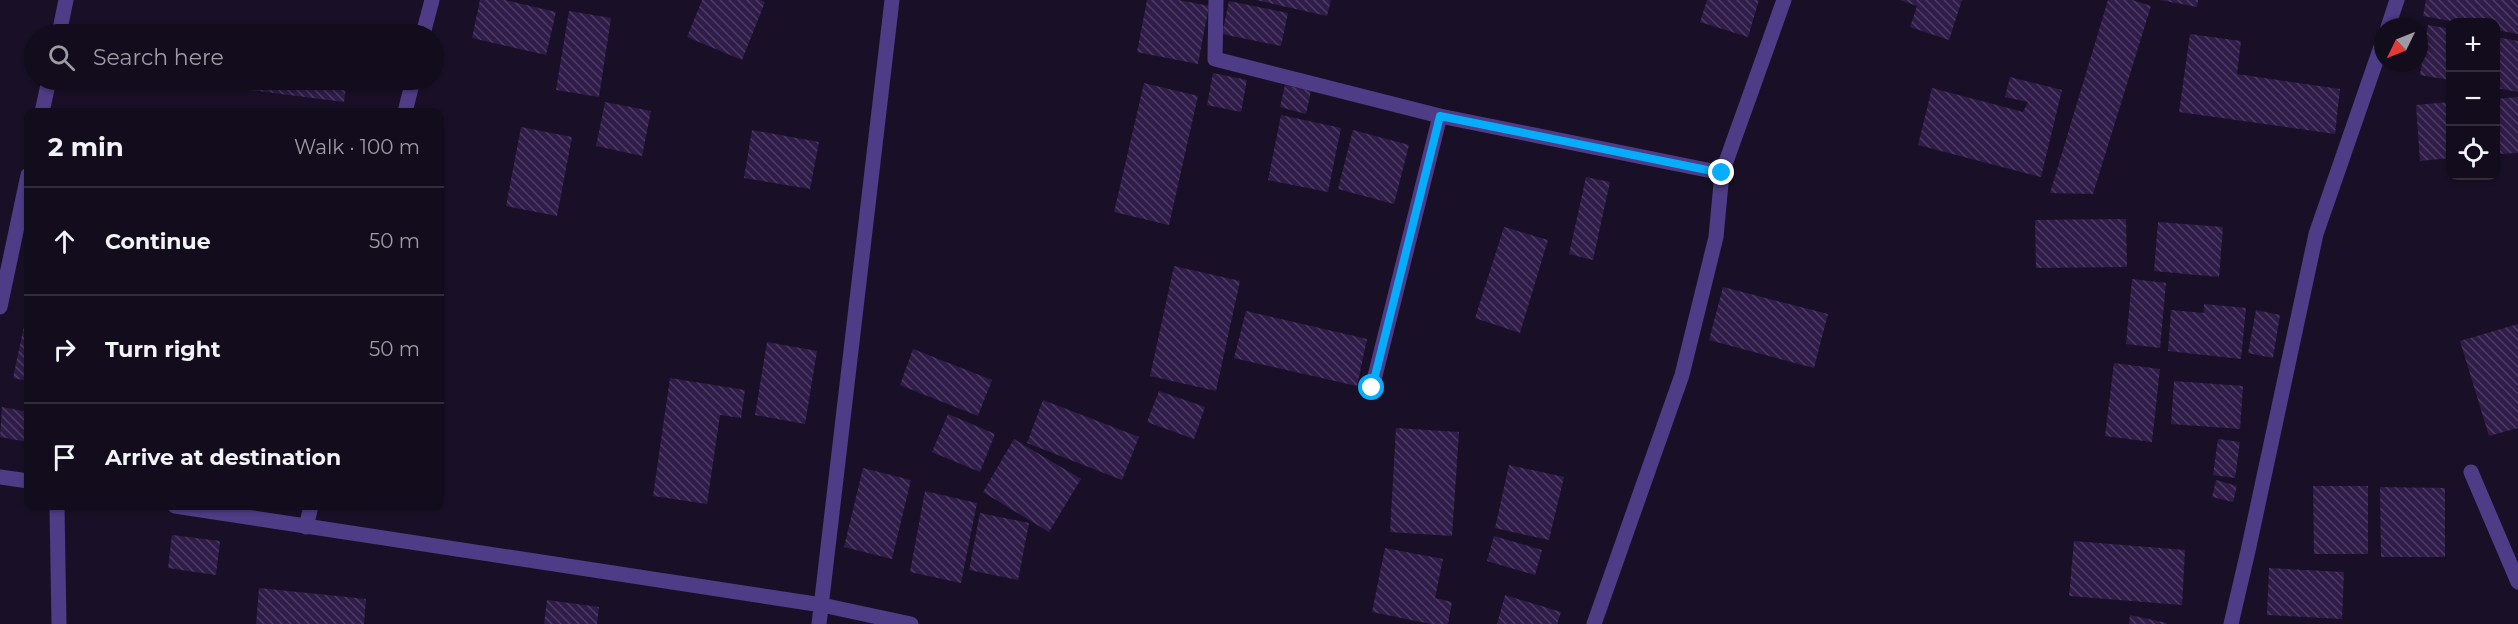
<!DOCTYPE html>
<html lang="en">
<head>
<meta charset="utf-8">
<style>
  :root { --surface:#130c1d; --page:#201a2a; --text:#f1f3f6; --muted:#9d9ba4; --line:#322c3b }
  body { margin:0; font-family:Montserrat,sans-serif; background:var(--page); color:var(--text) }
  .controls { position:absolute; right:18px; top:18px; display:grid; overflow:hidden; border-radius:12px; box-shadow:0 2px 4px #0004 }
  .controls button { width:54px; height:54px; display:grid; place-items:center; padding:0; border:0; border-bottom:2px solid var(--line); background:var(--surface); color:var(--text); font:30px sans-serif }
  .compass { position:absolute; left:2374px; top:18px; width:54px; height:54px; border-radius:50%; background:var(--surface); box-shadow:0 2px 4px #0004; rotate:227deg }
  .stop { position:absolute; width:18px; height:18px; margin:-14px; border:4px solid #06adfb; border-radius:50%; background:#fff }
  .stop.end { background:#06adfb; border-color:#fff; box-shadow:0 2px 6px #0008 }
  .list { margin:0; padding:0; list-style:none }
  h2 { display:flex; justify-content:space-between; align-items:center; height:78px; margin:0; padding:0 24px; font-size:26px }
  h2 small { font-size:20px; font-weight:400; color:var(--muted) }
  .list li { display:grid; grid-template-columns:39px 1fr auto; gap:18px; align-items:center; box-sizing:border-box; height:108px; padding:0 24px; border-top:2px solid var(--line) }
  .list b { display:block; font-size:22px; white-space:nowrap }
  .list em { font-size:20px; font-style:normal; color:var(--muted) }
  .icon { flex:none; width:33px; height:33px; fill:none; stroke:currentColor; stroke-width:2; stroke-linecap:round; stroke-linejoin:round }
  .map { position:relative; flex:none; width:2518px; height:624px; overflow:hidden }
  .search { position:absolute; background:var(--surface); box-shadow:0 2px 4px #0004; left:24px; top:24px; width:420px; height:66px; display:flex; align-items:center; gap:15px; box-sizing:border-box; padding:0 21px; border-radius:33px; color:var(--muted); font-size:22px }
  .panel { position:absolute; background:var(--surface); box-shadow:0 2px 4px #0004; left:24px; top:108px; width:420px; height:402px; border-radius:12px }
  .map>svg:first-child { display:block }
  .building { fill:url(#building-back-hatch) }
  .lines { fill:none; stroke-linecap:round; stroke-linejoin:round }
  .service { stroke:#4f3c86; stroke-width:15 }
  .minor { stroke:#4f3c86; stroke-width:15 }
  .route { stroke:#06adfb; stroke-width:8 }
</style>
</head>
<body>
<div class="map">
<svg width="2518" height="624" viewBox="0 0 2518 624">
  <defs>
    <pattern id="building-back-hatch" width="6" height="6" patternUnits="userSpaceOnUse" patternTransform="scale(1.5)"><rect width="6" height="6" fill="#2f1c48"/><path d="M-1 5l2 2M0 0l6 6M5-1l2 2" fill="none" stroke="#4d3c63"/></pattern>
  </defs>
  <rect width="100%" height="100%" fill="#191027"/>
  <path class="building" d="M480 0H505L556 12 546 55 472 38Z
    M702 0H760L765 2 742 60 687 37Z
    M1147 0H1179L1209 6 1198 64 1137 52Z
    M1256 0H1331L1327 16Z
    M1707 0H1759L1748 37 1700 22Z
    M1900 0H1962L1949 40 1910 27 1917 6Z
    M2108 0H2132L2151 6 2093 194 2050 193Z
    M2160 0H2198L2197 7Z
    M2426 0H2518V34L2496 30V22H2456L2423 16Z
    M1229 1 1288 13 1281 46 1222 34Z
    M569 11 611 18 599 97 556 90Z
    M2428 25 2450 29V80L2420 75Z
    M2190 34 2241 41 2237 74 2340 89 2335 134 2179 112Z
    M2496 37 2518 41V92L2496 88Z
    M1213 73 1247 80 1241 112 1207 105Z
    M2010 77 2062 90 2041 177 1918 145 1932 88 2023 112 2028 102 2005 97Z
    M227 80H347L344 102 226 87Z
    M1144 83 1198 96 1169 225 1114 212Z
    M1285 85 1311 91 1306 114 1280 107Z
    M2518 97V153L2496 154V99Z
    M605 102 651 111 642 156 596 146Z
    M2450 102V158L2420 161 2416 105Z
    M1281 115 1341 128 1328 192 1268 180Z
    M521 127 572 137 557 216 506 206Z
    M752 130 819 142 810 189 744 178Z
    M1353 130 1409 145 1394 204 1338 189Z
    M1586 177 1610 182 1593 260 1569 254Z
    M2126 219 2127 267 2036 268 2035 220Z
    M2158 222 2223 227 2219 277 2154 271Z
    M1504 227 1548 240 1520 333 1475 318Z
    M1174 266 1240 281 1216 391 1150 376Z
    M2132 279 2166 283 2160 348 2126 344Z
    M1723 287 1828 314 1814 368 1709 340Z
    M2204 304 2246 308 2241 359 2168 351 2171 310 2204 313Z
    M2256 310 2280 315 2273 358 2248 353Z
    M1246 311 1367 339 1357 386 1234 358Z
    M27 312H28V381L13 378Z
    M2518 324V428L2489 436 2460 341Z
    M767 342 817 351 805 424 755 415Z
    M913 349 992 380 978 416 900 385Z
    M2114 363 2160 369 2152 442 2105 436Z
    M670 378 745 390 741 418 720 415 707 504 653 496Z
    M2174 381 2243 386 2240 429 2171 424Z
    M1159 391 1205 407 1194 439 1147 422Z
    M1043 400 1139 437 1122 480 1027 443Z
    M2 407 28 412V442L0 437Z
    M948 414 995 434 980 472 932 452Z
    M1396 428 1459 432 1452 536 1390 532Z
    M1014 439 1081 479 1049 532 983 492Z
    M2218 439 2240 442 2235 478 2213 475Z
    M1509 465 1564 477 1549 540 1495 528Z
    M863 468 911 480 892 559 844 547Z
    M2216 480 2237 486 2233 502 2212 497Z
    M2313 486H2368V554H2314Z
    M2380 487 2445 488V557H2381Z
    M925 491 977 503 961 583 910 572Z
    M980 513 1029 523 1018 580 969 570Z
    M172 535 220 541 216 575 168 568Z
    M1494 536 1542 550 1535 575 1487 561Z
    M2074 541 2185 550 2182 605 2069 596Z
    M1385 548 1443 559 1435 598 1452 602 1448 624H1431L1372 612Z
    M2269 568 2344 572 2342 619 2267 615Z
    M259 588 366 599 364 624H256Z
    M1505 595 1561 612 1557 624H1497Z
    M547 600 599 607 597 624H544Z
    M2130 615 2167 623 2166 624H2129Z"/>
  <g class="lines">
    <path class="service" d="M2471 472 2518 582"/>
    <path class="minor" d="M1216 0 1215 59 1440 116 1722 173
      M2388 27 2397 0
      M59 34 66 0
      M423 34 432 0
      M42 112 49 80
      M405 112 413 80
      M0 307 28 175
      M1372 388 1440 116
      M0 477 28 481
      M57 506 59 624
      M175 506 822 605 911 624
      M306 527 311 506
      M819 624 892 0
      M1594 624 1682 375 1716 237 1722 173 1784 0
      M2231 624 2248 551 2316 234 2383 41"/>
  </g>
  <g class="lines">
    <path class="route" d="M1372 388 1440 116 1722 173"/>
  </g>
</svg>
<div class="controls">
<button>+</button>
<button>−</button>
<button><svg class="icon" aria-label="locate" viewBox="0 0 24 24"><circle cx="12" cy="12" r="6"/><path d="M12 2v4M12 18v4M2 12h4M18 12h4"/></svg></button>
</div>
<svg class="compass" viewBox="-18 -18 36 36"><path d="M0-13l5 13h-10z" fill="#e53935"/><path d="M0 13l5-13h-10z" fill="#9d9ba4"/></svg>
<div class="stop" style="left:1372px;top:388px"></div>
<div class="stop end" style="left:1722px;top:173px"></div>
<div class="search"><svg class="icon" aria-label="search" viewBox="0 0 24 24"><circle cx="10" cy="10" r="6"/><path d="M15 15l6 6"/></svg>Search here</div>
<section class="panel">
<h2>2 min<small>Walk · 100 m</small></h2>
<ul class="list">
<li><svg class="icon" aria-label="ahead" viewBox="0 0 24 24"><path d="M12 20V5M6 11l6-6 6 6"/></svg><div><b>Continue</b></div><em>50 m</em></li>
<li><svg class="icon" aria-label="right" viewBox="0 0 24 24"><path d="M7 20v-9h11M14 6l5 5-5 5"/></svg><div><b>Turn right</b></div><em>50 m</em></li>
<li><svg class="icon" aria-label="arrive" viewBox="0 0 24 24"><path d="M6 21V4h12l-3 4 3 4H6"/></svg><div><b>Arrive at destination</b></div></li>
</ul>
</section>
</div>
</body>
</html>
